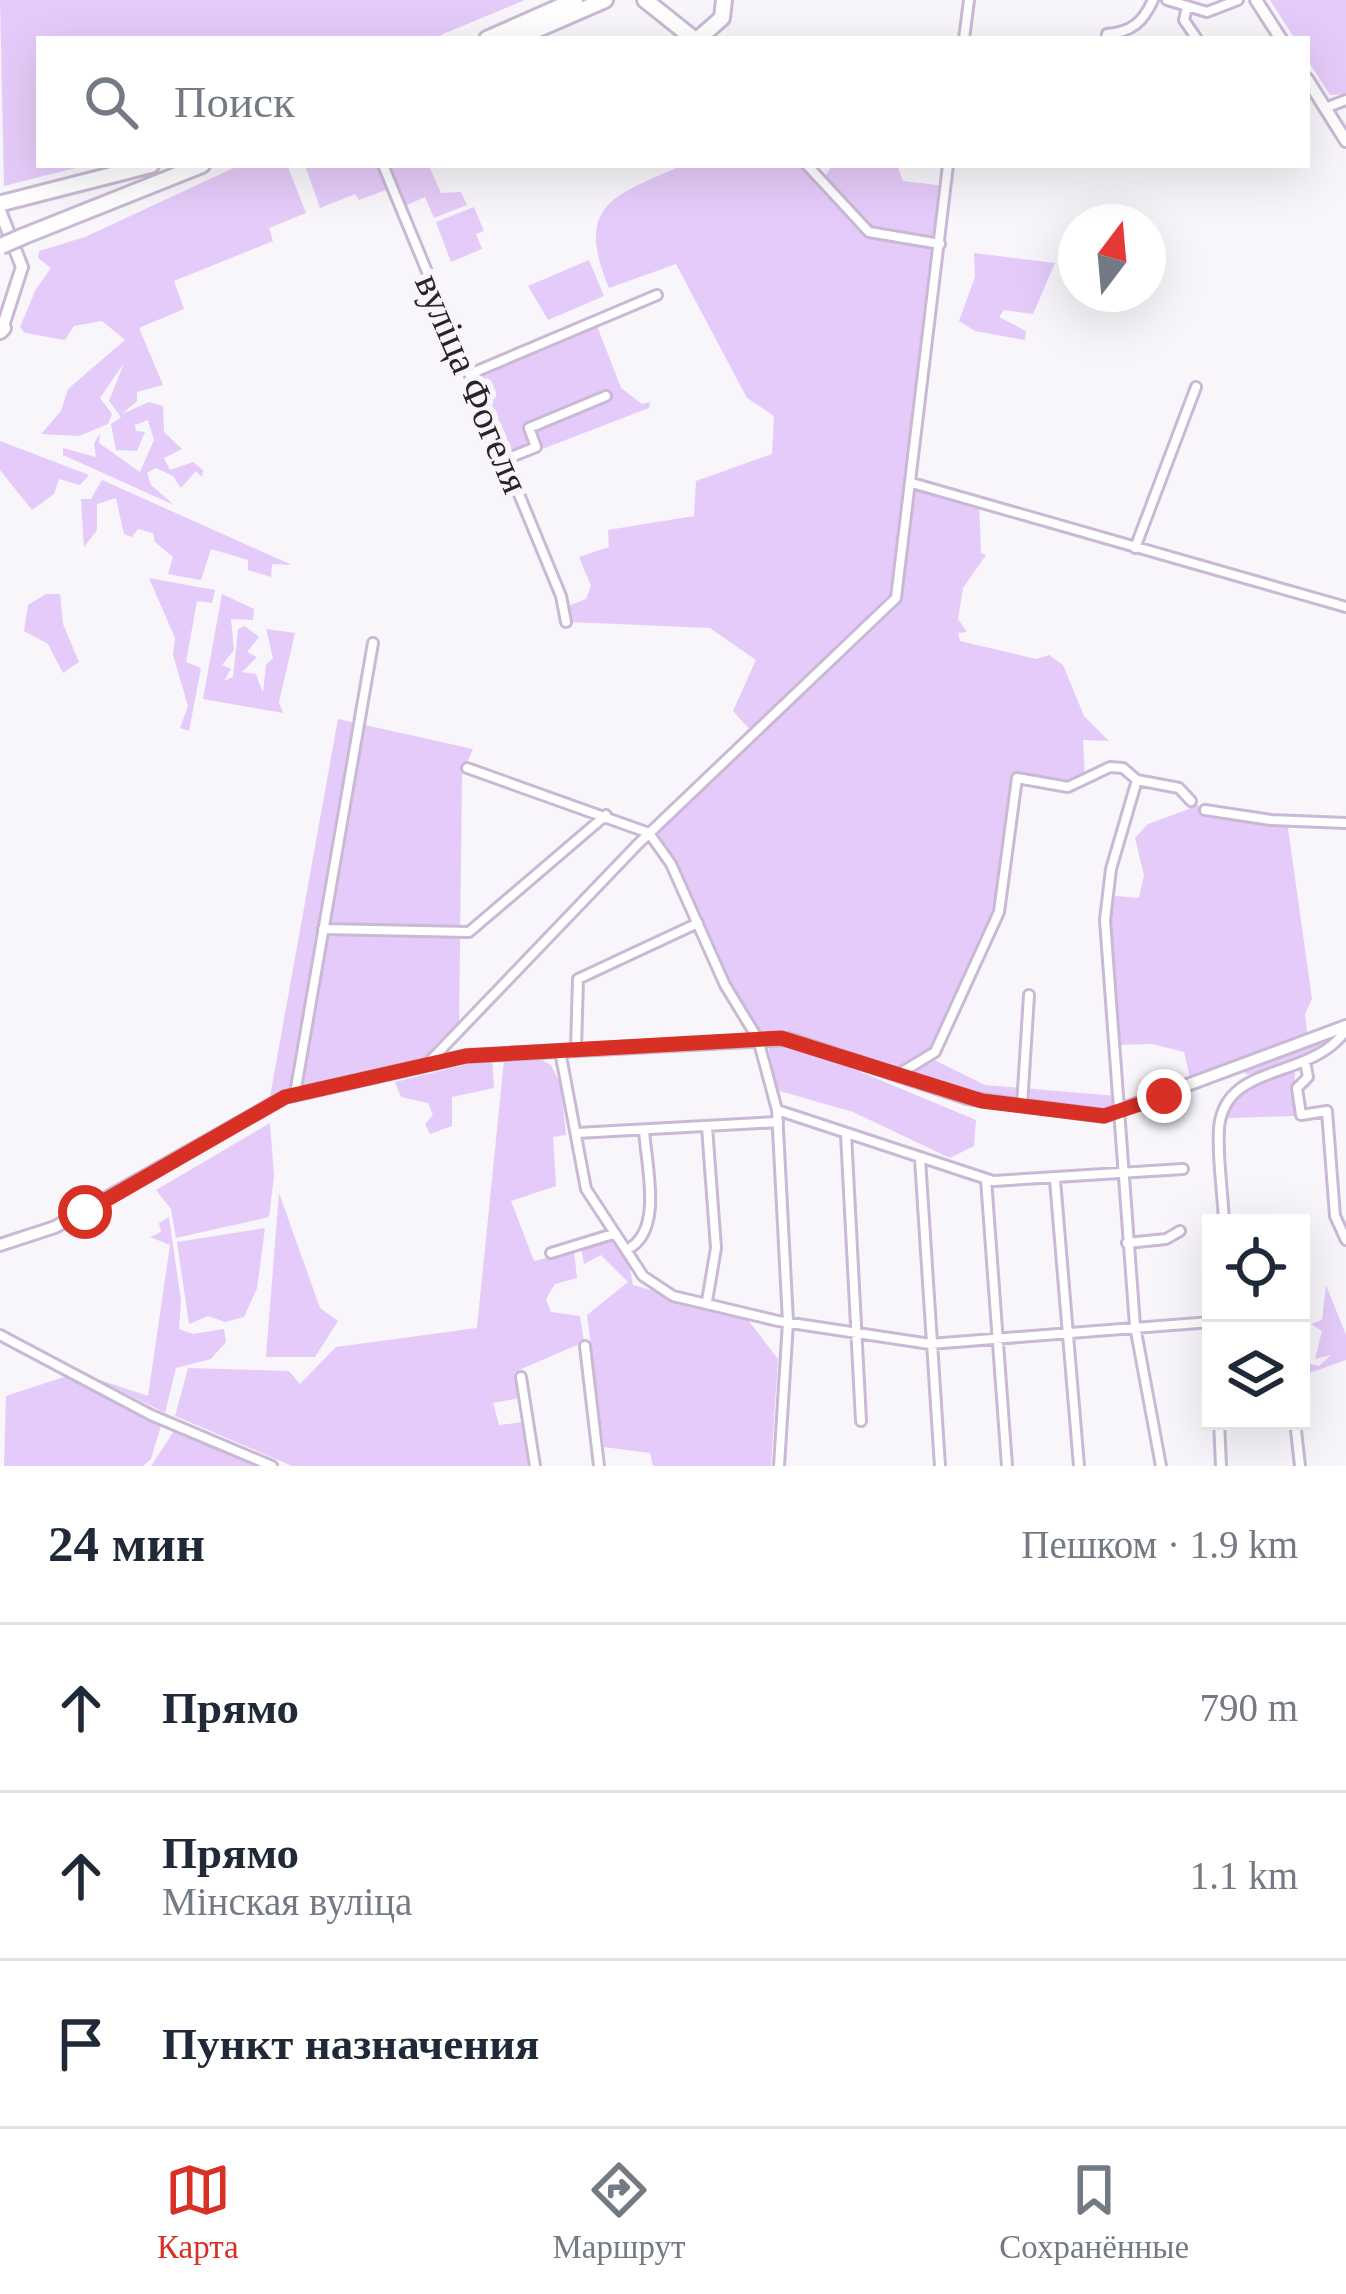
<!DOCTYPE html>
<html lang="ru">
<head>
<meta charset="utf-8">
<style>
  :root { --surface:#fff; --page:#f6f6f7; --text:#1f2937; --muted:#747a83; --line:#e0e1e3; --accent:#d93025 }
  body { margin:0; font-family:"Times New Roman",serif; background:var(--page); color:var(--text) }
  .controls { position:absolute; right:36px; bottom:36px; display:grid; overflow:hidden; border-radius:0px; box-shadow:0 12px 48px #0002 }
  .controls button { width:108px; height:108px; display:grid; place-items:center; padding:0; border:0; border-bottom:3px solid var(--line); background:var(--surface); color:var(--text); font:60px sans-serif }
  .compass { position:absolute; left:1058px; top:204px; width:108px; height:108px; border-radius:50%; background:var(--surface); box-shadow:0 12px 48px #0002; rotate:16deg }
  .stop { position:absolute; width:36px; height:36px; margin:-27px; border:9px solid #d93025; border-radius:50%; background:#fff }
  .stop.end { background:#d93025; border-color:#fff; box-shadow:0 3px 12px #0008 }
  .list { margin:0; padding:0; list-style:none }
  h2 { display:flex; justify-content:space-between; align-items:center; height:156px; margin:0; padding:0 48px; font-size:51px }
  h2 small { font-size:39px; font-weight:400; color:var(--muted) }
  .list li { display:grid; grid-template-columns:78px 1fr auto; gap:36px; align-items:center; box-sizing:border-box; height:168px; padding:0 48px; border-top:3px solid var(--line) }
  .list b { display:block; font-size:45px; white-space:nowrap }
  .list p { margin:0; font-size:39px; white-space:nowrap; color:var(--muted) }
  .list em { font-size:39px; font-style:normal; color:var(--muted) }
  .icon { flex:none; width:66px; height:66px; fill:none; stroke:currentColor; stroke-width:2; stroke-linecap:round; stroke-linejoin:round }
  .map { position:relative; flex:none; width:1346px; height:1466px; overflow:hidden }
  .search { position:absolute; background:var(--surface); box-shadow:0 12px 48px #0002; left:36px; right:36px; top:36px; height:132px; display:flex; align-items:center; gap:30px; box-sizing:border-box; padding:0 42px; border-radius:0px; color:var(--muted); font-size:45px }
  .sheet { height:660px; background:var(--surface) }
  nav { display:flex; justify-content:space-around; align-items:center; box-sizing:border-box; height:168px; border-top:3px solid var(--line); background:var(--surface); font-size:33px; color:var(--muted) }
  nav a { display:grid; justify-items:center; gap:6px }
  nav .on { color:var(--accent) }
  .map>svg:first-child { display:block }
  .green { fill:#e5cbf9 }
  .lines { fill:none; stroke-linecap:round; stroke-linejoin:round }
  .minor-casing { stroke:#c9b9d5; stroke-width:14 }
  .major-casing { stroke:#c9b9d5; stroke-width:16 }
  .highway-casing { stroke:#c9b9d5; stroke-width:20 }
  .minor { stroke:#fff; stroke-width:8 }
  .major { stroke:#fff; stroke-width:10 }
  .highway { stroke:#fff; stroke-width:14 }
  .highway-bridge-casing { stroke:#c9b9d5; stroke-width:20; stroke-linecap:butt }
  .highway-bridge { stroke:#fff; stroke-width:14 }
  .route { stroke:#d93025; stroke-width:15 }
  .labels { text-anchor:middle; stroke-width:12; stroke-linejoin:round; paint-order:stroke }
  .street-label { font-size:39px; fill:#29232e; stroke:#f8f5fb }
</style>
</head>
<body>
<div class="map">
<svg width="1346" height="1466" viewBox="0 0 1346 1466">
  <rect width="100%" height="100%" fill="#f8f5fb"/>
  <path class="green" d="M0 0H525L431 39H39V165H87L4 186Z
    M1270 0H1346V94L1330 95 1307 59V39H1295Z
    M240 165H287L306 213 269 228 273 241 174 281 184 309 139 328 163 385 137 392V401L122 414 149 402 163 406 164 432 182 449 164 458 170 470 193 462 203 470 202 477 196 471 181 488 173 476 156 468 147 473 151 485 174 505 63 455V448L96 457 94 443 100 434 99 443 140 472 154 440 148 420 135 425 136 431 145 432 137 451 116 450 111 424 121 417 109 401 124 363 100 398 112 414 108 424 79 436 41 434 61 411 68 389 125 340 102 321 74 326 65 340 25 333 20 327 36 289 51 268 38 258 39 251 85 237Z
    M305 165H378L386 190 359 200 355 194 320 208Z
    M390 165H435L430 168 441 193 461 192 467 205 434 218 425 197 407 205Z
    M683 165H807L821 183 832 165H897L903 181 946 186 913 482 979 502 981 553 986 555 963 588 958 619 967 632 958 633 960 641 1036 659 1049 655 1063 665 1084 716 1109 741 1083 740 1085 780 1068 787 1017 778 999 912 930 1058 985 1085 1117 1096 1118 1113 967 1098 797 1040 758 1039C717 973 694 896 649 833L753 733 733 711 756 660 710 628 570 622 568 606 586 599 591 586 579 557 609 547 608 530 694 516 696 481 772 454 774 416 747 398 676 264 609 288C574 204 613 196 683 165Z
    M474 207 484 231 476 234 482 249 451 262 436 222Z
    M974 253 1055 263 1033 314 1004 310 999 317 1026 331 1025 340 975 331 959 321 975 277Z
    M589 260 604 296 548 320 528 286Z
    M597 326 621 388 642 404 650 402 649 408 511 461 521 487 476 377Z
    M0 441 89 475 80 485 59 479 54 494 32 510 0 470Z
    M102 480 292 565 272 564 271 577 248 570V560L211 549 201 580 168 574 173 557 155 542 153 533 138 529 132 537 124 534 116 498 97 504V530L84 547 81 499H91Z
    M149 578 215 590 212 603 197 601 186 662 201 668 189 731 180 728 188 706 173 655 175 638Z
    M46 594H60L63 624 79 662 63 673 48 644 24 631 28 605Z
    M222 594 254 609 253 620 231 619 234 650 222 665 231 669 224 681 233 677 238 629 245 626 259 637 247 652 257 657 242 672 256 674 263 693 266 665 273 658 266 629 295 633 279 702 283 713 203 699Z
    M338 719 473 749 462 774 459 1027 429 1062 308 1089 47 1231 39 1228 270 1097Z
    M1191 801 1205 810 1287 821 1312 999 1305 1014 1308 1041 1321 1039 1322 1051 1247 1075 1240 1067 1192 1087 1184 1052 1152 1044 1113 1045 1107 895 1139 898 1144 875 1135 838 1148 824 1189 809Z
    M791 1043 976 1120 974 1146 950 1158 853 1112 776 1090 768 1045Z
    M492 1058 494 1088 452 1097V1126L430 1134 425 1124 433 1115 428 1103 401 1097 395 1082Z
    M539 1058 551 1065 561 1085 566 1135 553 1137 556 1186 511 1201 534 1261 574 1251 577 1278 555 1284 546 1299 551 1312 580 1316 584 1342 519 1370 520 1398 493 1403 499 1425 523 1422 531 1466H292L175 1416 188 1368 289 1371 300 1384 336 1347 477 1328 504 1060Z
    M1295 1072 1294 1116 1226 1118 1245 1084Z
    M270 1123 274 1176 269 1217 176 1238 171 1209 156 1190Z
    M279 1193 320 1308 338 1321 315 1357H266Z
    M169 1217 181 1301 179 1329 193 1334 224 1329 226 1342 211 1359 176 1368 165 1413 97 1379 148 1396 170 1245 150 1237 161 1232 159 1223Z
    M265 1228 257 1288 244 1317 225 1322 208 1316 189 1324 177 1242Z
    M610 1239 627 1252 633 1285 745 1316 778 1359 771 1466H653L650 1453 604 1447 587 1315 628 1282 601 1255 584 1264 581 1248Z
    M1326 1285 1346 1335V1360L1301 1376V1361L1319 1366 1331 1355 1315 1359 1322 1331 1311 1324 1322 1320Z
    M67 1376 162 1422 151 1459 143 1466H4L6 1396Z
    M176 1428 262 1466H151Z"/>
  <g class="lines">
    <defs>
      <path id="minor" d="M1167 0 1207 12 1238 0
        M1187 7 1184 20 1197 39
        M964 39 969 0
        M1106 39 1107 34C1132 32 1143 22 1153 0
        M1325 108 1346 100
        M383 165 561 596 566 622
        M807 165 869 232 940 244
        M470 374 657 295
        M506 459 536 447 529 428 606 396
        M912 483 1346 607
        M1135 548 1196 387
        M467 768 649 833 671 864 725 985 758 1039 777 1110 788 1322 779 1466
        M1137 780 1111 869 1105 920 1135 1326 1161 1466
        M1137 780 1179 788 1191 801
        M1205 810 1271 820 1346 823
        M323 929 469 932 606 815
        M576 1049 578 979 698 923
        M560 1051 586 1189 643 1276 673 1296 778 1321 930 1344 1211 1322
        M429 1062 638 844 896 598 948 165
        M1305 1062 1308 1077 1297 1088 1301 1115 1327 1111 1335 1216 1346 1240
        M897 1075 935 1052 999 912 1017 778 1068 787 1110 767 1123 768 1137 780
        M295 1094 373 643
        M1022 1106 1029 995
        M777 1110 993 1181 1183 1169
        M577 1133 778 1122
        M846 1134 861 1421
        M920 1159 940 1466
        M986 1179 1007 1466
        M1055 1180 1079 1466
        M1224 1223C1223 1192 1217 1159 1219 1128 1225 1061 1311 1081 1346 1030
        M1127 1243 1166 1239 1180 1231
        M628 1249C664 1230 646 1165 644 1130
        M551 1253 613 1234
        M707 1301 716 1248 707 1127
        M0 1335 151 1415 272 1466
        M585 1346 599 1466
        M521 1377 535 1466
        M1219 1421 1221 1466
        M1295 1421 1300 1466"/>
      <path id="major" d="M1256 0 1281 39
        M1307 79 1346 141
        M0 211 22 267 1 332
        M0 1245 55 1227 285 1097 466 1056 789 1039 967 1098 1104 1116 1346 1026"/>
      <path id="highway" d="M645 0 694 39
        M487 39 575 0
        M515 39 605 0
        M698 39 722 18 724 0
        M2 203 151 165
        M24 236 202 165
        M0 331 3 328"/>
    </defs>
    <use href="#minor" class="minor-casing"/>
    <use href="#major" class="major-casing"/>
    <use href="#highway" class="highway-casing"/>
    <use href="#minor" class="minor"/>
    <use href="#major" class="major"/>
    <use href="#highway" class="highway"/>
    <defs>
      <path id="highway-bridge" d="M1 246 24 236"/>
    </defs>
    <use href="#highway-bridge" class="highway-bridge-casing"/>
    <use href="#highway-bridge" class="highway-bridge"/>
  </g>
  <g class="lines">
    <path class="route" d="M85 1212 285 1097 466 1056 781 1038 982 1101 1104 1116 1164 1096"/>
  </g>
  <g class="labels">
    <g class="street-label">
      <text transform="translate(473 383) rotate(67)" y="14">вуліца Фогеля</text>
    </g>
  </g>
</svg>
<div class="controls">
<button><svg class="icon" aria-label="locate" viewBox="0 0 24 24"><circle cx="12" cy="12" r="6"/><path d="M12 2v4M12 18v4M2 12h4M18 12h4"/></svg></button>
<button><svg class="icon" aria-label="layers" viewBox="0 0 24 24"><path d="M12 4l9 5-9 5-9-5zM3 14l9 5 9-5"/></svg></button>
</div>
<svg class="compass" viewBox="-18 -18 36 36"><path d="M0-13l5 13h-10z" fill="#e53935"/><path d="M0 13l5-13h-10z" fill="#747a83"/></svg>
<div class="stop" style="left:85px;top:1212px"></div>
<div class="stop end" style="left:1164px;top:1096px"></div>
<div class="search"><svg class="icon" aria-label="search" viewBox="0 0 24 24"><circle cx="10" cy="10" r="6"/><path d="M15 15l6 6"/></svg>Поиск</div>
</div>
<section class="sheet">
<h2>24 мин<small>Пешком · 1.9 km</small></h2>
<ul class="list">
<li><svg class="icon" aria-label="ahead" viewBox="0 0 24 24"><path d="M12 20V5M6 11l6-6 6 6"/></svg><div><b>Прямо</b></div><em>790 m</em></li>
<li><svg class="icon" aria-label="ahead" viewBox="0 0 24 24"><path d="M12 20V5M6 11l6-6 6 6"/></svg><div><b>Прямо</b><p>Мінская вуліца</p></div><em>1.1 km</em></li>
<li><svg class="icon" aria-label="arrive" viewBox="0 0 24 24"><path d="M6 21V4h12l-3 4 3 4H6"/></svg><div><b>Пункт назначения</b></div></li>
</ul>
</section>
<nav>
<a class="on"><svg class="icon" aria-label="map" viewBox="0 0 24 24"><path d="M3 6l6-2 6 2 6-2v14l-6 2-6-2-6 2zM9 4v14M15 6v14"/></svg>Карта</a>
<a><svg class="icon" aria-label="directions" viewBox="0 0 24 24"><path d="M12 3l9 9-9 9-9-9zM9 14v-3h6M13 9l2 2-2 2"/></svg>Маршрут</a>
<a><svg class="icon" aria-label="saved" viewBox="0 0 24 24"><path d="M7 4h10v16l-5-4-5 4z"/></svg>Сохранённые</a>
</nav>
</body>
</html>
